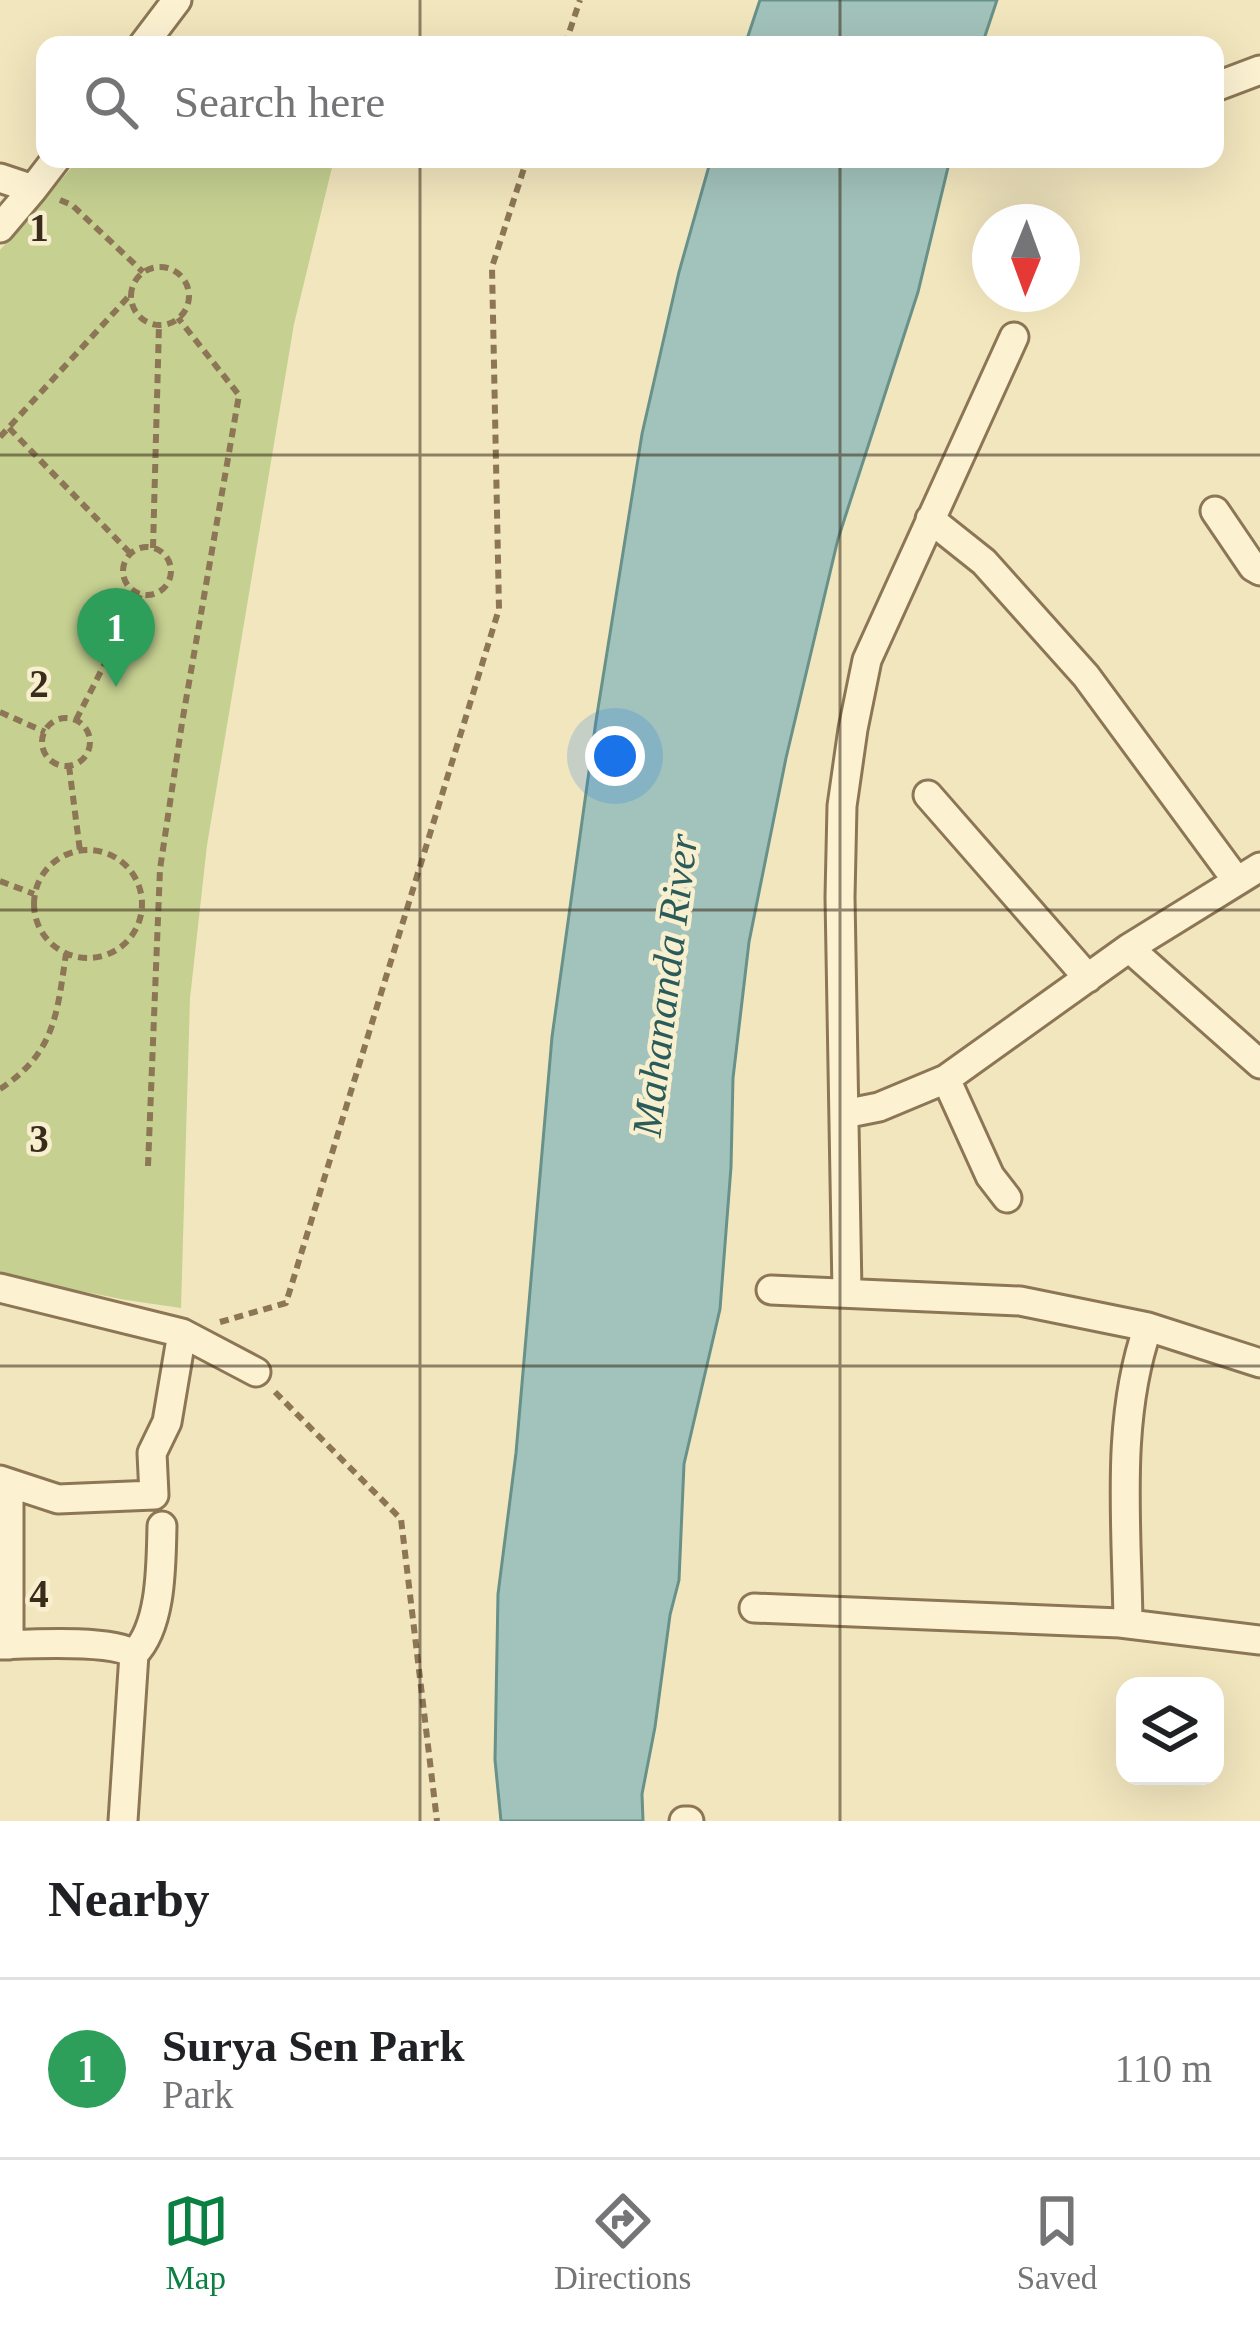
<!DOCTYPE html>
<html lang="en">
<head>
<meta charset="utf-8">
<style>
  :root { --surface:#fff; --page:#f2f2f2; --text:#202124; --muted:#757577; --line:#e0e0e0; --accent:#0b8043 }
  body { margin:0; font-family:Georgia,serif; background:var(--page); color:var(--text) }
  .controls { position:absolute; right:36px; bottom:36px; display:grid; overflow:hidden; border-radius:24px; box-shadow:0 12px 48px #0002 }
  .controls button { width:108px; height:108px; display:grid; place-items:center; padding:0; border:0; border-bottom:3px solid var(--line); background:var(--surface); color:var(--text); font:60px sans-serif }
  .compass { position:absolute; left:972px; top:204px; width:108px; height:108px; border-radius:50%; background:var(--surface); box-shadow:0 12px 48px #0002; rotate:181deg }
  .you { position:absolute; left:615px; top:756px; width:42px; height:42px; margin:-30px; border:9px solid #fff; border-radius:50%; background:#1a73e8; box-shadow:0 0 0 18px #1a73e833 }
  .badge { display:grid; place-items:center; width:78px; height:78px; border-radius:50%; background:var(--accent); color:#fff; font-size:39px; font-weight:700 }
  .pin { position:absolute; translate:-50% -99px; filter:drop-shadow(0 3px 6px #0008) }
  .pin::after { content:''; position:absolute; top:63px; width:42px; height:36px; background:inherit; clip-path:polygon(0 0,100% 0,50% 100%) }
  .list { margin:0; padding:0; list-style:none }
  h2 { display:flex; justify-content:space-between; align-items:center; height:156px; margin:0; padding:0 48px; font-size:51px }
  h2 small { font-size:39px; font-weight:400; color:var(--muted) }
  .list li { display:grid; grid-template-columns:78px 1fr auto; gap:36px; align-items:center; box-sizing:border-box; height:180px; padding:0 48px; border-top:3px solid var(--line) }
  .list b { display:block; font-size:45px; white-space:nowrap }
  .list p { margin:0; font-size:39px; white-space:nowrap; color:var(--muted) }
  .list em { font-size:39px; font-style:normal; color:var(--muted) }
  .icon { flex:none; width:66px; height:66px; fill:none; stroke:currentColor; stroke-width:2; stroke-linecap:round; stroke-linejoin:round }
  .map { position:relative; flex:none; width:1260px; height:1821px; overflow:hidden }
  .search { position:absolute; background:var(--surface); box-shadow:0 12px 48px #0002; left:36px; right:36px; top:36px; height:132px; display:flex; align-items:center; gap:30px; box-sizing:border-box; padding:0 42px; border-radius:24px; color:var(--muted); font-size:45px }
  .sheet { height:336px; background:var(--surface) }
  nav { display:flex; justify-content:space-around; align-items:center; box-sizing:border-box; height:168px; border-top:3px solid var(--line); background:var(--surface); font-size:33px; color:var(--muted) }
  nav a { display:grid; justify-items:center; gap:6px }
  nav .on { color:var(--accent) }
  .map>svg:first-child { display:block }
  .green { fill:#c5d091 }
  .water { fill:#a2c3bb; stroke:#68918a; stroke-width:3 }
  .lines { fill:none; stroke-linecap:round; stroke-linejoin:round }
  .minor-casing { stroke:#8c7655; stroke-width:33 }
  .path { stroke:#8c7655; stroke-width:6; stroke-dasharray:9 6; stroke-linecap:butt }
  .minor { stroke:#fcf2d2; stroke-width:27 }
  .grid { fill:none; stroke:#3a2c1b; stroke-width:3; stroke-opacity:0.55 }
  .labels { text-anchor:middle; stroke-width:9; stroke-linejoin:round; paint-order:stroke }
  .water-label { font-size:42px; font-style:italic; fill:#295b5b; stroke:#f8efce }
  .grid-label { font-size:39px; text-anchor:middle; font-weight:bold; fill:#3a2c1b; stroke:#f8efce; stroke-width:9; stroke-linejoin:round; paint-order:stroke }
</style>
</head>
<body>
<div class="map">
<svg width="1260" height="1821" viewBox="0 0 1260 1821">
  <rect width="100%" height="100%" fill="#f2e6be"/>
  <path class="green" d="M79 159H334L294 324 207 845 190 998 181 1308 126 1300 0 1275V250Z"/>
  <path class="water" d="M760 0H997L982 45H745Z
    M711 159H950L918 292 838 539 786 758 749 942 733 1078 731 1167 720 1309 684 1464 679 1580 670 1615 655 1727 642 1794 643 1821H501L495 1760 498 1594 516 1453 552 1037 596 721 642 434 679 272Z"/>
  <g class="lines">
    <defs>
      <path id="minor" d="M143 45 177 0
        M1215 87 1260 70
        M0 178 33 189 56 159
        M0 228 33 189
        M1215 511 1253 567 1260 571
        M930 519 984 562 1086 676 1237 881
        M928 795 1088 978
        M1129 948 1260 1064
        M946 1079 990 1176 1007 1198
        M844 1114 879 1107 946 1079 1129 948 1260 867
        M0 1288 182 1333 256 1372
        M771 1290 1020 1301 1148 1327 1260 1363
        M847 1292 840 897 842 806 853 729 867 660 1014 337
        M0 1480 58 1499 154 1495 152 1453 167 1422 182 1333
        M9 1483V1645
        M754 1608 1120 1623 1260 1640
        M1128 1624C1127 1526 1115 1421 1148 1327
        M0 1645C30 1644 111 1639 134 1654L123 1821
        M134 1654C162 1626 161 1564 162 1526
        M684 1821H689"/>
    </defs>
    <use href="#minor" class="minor-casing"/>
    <path class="path" d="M565 45 580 0
      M60 200 72 205 143 272
      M131 296a29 29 0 1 1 58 0a29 29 0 1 1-58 0Z
      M9 428 130 553
      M0 437 130 295
      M123 571a24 24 0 1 1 48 0a24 24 0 1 1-48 0Z
      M153 548 159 325
      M0 712 45 732
      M42 742a24 24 0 1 1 48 0a24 24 0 1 1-48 0Z
      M76 720 140 595
      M69 766 80 851
      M34 904a54 54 0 1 1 108 0a54 54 0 1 1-108 0Z
      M0 881 34 894
      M0 1089C55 1053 57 1014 66 954
      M148 1166 160 869 182 723 239 395 178 318
      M220 1322 286 1303 499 609 492 267 527 159
      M275 1392 401 1519 437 1821"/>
    <use href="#minor" class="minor"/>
  </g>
  <path class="grid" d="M420 0V45M840 0V45M420 159V1821M840 159V1821M0 455H1260M0 910H1260M0 1366H1260"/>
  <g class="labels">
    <g class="water-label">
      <text transform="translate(664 985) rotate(-83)" y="15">Mahananda River</text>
    </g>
  </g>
  <g class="grid-label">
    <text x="39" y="241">1</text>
    <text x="39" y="697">2</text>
    <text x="39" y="1152">3</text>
    <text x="39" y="1607">4</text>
  </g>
</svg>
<div class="controls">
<button><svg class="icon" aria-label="layers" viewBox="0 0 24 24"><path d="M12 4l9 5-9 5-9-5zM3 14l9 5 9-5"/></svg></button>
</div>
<svg class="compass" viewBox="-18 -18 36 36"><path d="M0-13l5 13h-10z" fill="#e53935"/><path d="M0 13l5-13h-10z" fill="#757577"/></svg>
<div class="you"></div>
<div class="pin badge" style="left:116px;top:687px;background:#2e9e5b">1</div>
<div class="search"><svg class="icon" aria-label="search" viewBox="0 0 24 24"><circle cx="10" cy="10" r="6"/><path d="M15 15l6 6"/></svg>Search here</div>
</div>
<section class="sheet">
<h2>Nearby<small></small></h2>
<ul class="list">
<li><span class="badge" style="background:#2e9e5b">1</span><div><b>Surya Sen Park</b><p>Park</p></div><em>110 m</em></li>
</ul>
</section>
<nav>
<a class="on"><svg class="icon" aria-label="map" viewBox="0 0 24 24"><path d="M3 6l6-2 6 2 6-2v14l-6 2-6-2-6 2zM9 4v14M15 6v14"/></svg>Map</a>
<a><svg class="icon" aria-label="directions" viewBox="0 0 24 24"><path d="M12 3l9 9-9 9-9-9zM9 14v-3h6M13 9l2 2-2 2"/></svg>Directions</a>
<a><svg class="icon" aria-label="saved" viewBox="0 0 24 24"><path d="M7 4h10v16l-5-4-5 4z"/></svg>Saved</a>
</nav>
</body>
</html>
